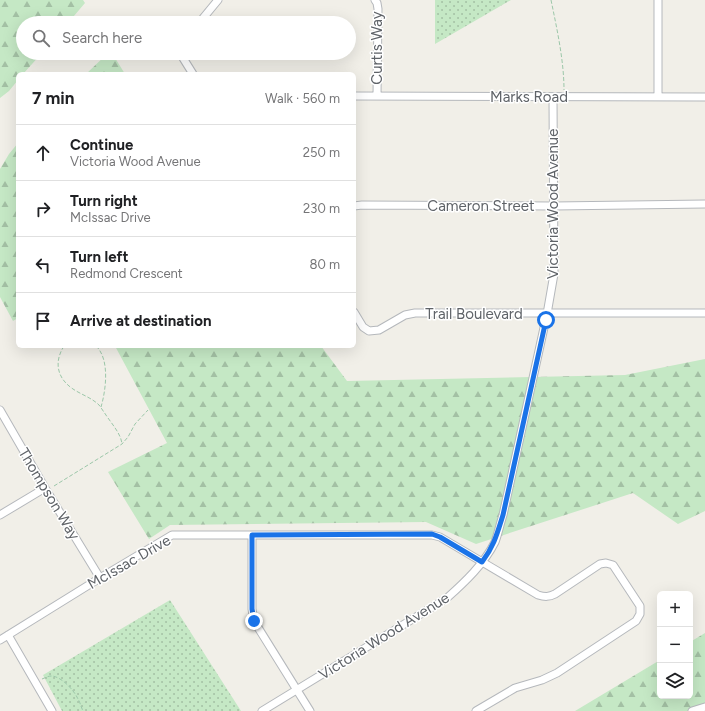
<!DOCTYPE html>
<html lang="en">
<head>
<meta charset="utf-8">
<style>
  :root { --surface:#fff; --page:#f2f2f2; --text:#202124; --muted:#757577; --line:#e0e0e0 }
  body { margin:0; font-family:Figtree,sans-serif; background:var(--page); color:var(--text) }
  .controls { position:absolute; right:12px; bottom:12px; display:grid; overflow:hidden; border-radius:6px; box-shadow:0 4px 16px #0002 }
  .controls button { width:36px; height:36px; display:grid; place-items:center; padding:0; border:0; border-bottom:1px solid var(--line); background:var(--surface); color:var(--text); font:20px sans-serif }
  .stop { position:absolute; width:12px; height:12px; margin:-9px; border:3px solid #1a73e8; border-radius:50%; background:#fff }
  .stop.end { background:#1a73e8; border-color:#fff; box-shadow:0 1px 4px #0008 }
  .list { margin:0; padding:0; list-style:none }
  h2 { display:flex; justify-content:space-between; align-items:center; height:52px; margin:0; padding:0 16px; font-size:17px }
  h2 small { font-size:13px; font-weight:400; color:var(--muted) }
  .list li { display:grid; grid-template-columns:26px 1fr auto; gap:12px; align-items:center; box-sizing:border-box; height:56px; padding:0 16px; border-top:1px solid var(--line) }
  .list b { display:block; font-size:15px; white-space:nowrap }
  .list p { margin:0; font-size:13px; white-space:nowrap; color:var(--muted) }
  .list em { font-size:13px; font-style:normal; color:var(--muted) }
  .icon { flex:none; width:22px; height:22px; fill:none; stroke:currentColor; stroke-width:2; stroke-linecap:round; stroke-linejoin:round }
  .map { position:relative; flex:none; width:705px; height:711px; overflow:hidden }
  .search { position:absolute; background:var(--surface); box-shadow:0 4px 16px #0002; left:16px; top:16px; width:340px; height:44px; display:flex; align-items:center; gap:10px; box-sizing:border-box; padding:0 14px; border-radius:22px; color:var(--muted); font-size:15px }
  .panel { position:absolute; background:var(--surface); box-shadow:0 4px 16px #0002; left:16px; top:72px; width:340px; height:276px; border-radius:6px }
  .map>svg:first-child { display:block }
  .forest { fill:url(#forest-firs) }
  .park { fill:url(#park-dots) }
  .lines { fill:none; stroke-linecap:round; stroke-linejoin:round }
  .minor-casing { stroke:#b5b8bc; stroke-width:9 }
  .path { stroke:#9cc7a9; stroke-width:1; stroke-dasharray:4 2; stroke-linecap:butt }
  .minor { stroke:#fff; stroke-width:7 }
  .route { stroke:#1a73e8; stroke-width:5 }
  .labels { text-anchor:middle; stroke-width:3; stroke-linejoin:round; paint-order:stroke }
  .street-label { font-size:15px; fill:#5f6368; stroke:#fff }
</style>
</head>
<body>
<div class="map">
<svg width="705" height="711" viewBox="0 0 705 711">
  <defs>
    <pattern id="forest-firs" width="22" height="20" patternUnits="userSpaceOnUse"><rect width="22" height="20" fill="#c5e8c5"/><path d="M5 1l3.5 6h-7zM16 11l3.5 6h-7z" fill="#a3c0a4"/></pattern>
    <pattern id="park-dots" width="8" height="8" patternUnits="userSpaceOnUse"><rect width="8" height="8" fill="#c5e8c5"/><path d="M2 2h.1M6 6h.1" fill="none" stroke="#a3c0a4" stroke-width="1.8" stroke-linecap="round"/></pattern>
  </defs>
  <rect width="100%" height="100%" fill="#f1efe8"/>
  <path class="forest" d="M0 0H83L85 3 68 23H23V53H42L23 74H18V80L9 91 0 98Z
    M108 53H112L125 74H86Z
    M18 143V318L13 321 0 297V169L9 154Z
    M115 346H321L347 381 625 375 705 359V511L678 524 633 493 476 544 426 522 170 525 149 539 108 472 167 443Z
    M705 633V711H575L660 660V696H690V642Z"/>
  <path class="park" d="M435 0H511L435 44Z
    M170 600 241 711H62L43 675Z"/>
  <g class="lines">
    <defs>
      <path id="minor" d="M375 0 377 3 378 9 377 96
        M199 23 218 0
        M182 53 183 58 193 74
        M354 96 705 97
        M658 97V0
        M354 206 362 205 554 206 705 204
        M354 312 363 327 369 331 379 330 405 315 415 313H705
        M0 410 45 488 100 578
        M0 515 45 488
        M252 535V609L254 621 310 711
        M8 635 52 711
        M0 640 100 578 172 535H432L440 537 538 595C545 597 549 597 555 594L600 564 606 563 613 565 640 606V614L636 621 557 673 542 680 515 688 476 711
        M262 711 447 598C465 582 484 564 495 542 498 534 500 524 503 515L547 314 554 274 553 97
        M692 711 705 707"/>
    </defs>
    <use href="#minor" class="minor-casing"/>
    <path class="path" d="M551 0C557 29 564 61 564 90
      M64 346C52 365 59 382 78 392 85 396 93 399 99 405 101 407 102 410 104 412 110 422 121 433 122 444
      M96 346C110 359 106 390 101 407
      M54 486 122 444 128 437 135 424 148 410
      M42 679C45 678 48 676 51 676 61 676 74 690 78 699 80 702 81 707 83 711"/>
    <use href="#minor" class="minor"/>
  </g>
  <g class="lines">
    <path class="route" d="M254 621 252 609V535L432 534 440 537 482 562C494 546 497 534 503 515L546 320"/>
  </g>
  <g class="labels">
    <g class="street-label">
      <text transform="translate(377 48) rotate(-90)" y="5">Curtis Way</text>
      <text x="529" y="102">Marks Road</text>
      <text transform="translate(553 204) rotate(-90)" y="5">Victoria Wood Avenue</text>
      <text x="481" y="211">Cameron Street</text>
      <text x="474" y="319">Trail Boulevard</text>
      <text transform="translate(49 494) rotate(59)" y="5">Thompson Way</text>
      <text transform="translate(129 562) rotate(-30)" y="5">McIssac Drive</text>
      <text transform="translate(384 636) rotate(-32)" y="5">Victoria Wood Avenue</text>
    </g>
  </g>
</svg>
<div class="controls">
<button>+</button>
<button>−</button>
<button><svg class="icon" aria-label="layers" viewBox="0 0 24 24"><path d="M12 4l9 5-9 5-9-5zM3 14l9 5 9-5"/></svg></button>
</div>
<div class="stop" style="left:546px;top:320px"></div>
<div class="stop end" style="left:254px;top:621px"></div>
<div class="search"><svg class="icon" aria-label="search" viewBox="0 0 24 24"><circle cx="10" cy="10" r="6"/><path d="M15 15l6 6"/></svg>Search here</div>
<section class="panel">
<h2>7 min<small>Walk · 560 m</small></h2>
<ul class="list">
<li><svg class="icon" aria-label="ahead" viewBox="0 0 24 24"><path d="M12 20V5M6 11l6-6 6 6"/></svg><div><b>Continue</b><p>Victoria Wood Avenue</p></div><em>250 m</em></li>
<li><svg class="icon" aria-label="right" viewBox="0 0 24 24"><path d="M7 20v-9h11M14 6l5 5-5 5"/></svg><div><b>Turn right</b><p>McIssac Drive</p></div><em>230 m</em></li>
<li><svg class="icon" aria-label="left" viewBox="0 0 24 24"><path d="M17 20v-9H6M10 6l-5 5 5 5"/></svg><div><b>Turn left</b><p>Redmond Crescent</p></div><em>80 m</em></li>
<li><svg class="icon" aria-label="arrive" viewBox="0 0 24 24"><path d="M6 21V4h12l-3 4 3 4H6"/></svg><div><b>Arrive at destination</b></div></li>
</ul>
</section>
</div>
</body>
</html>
